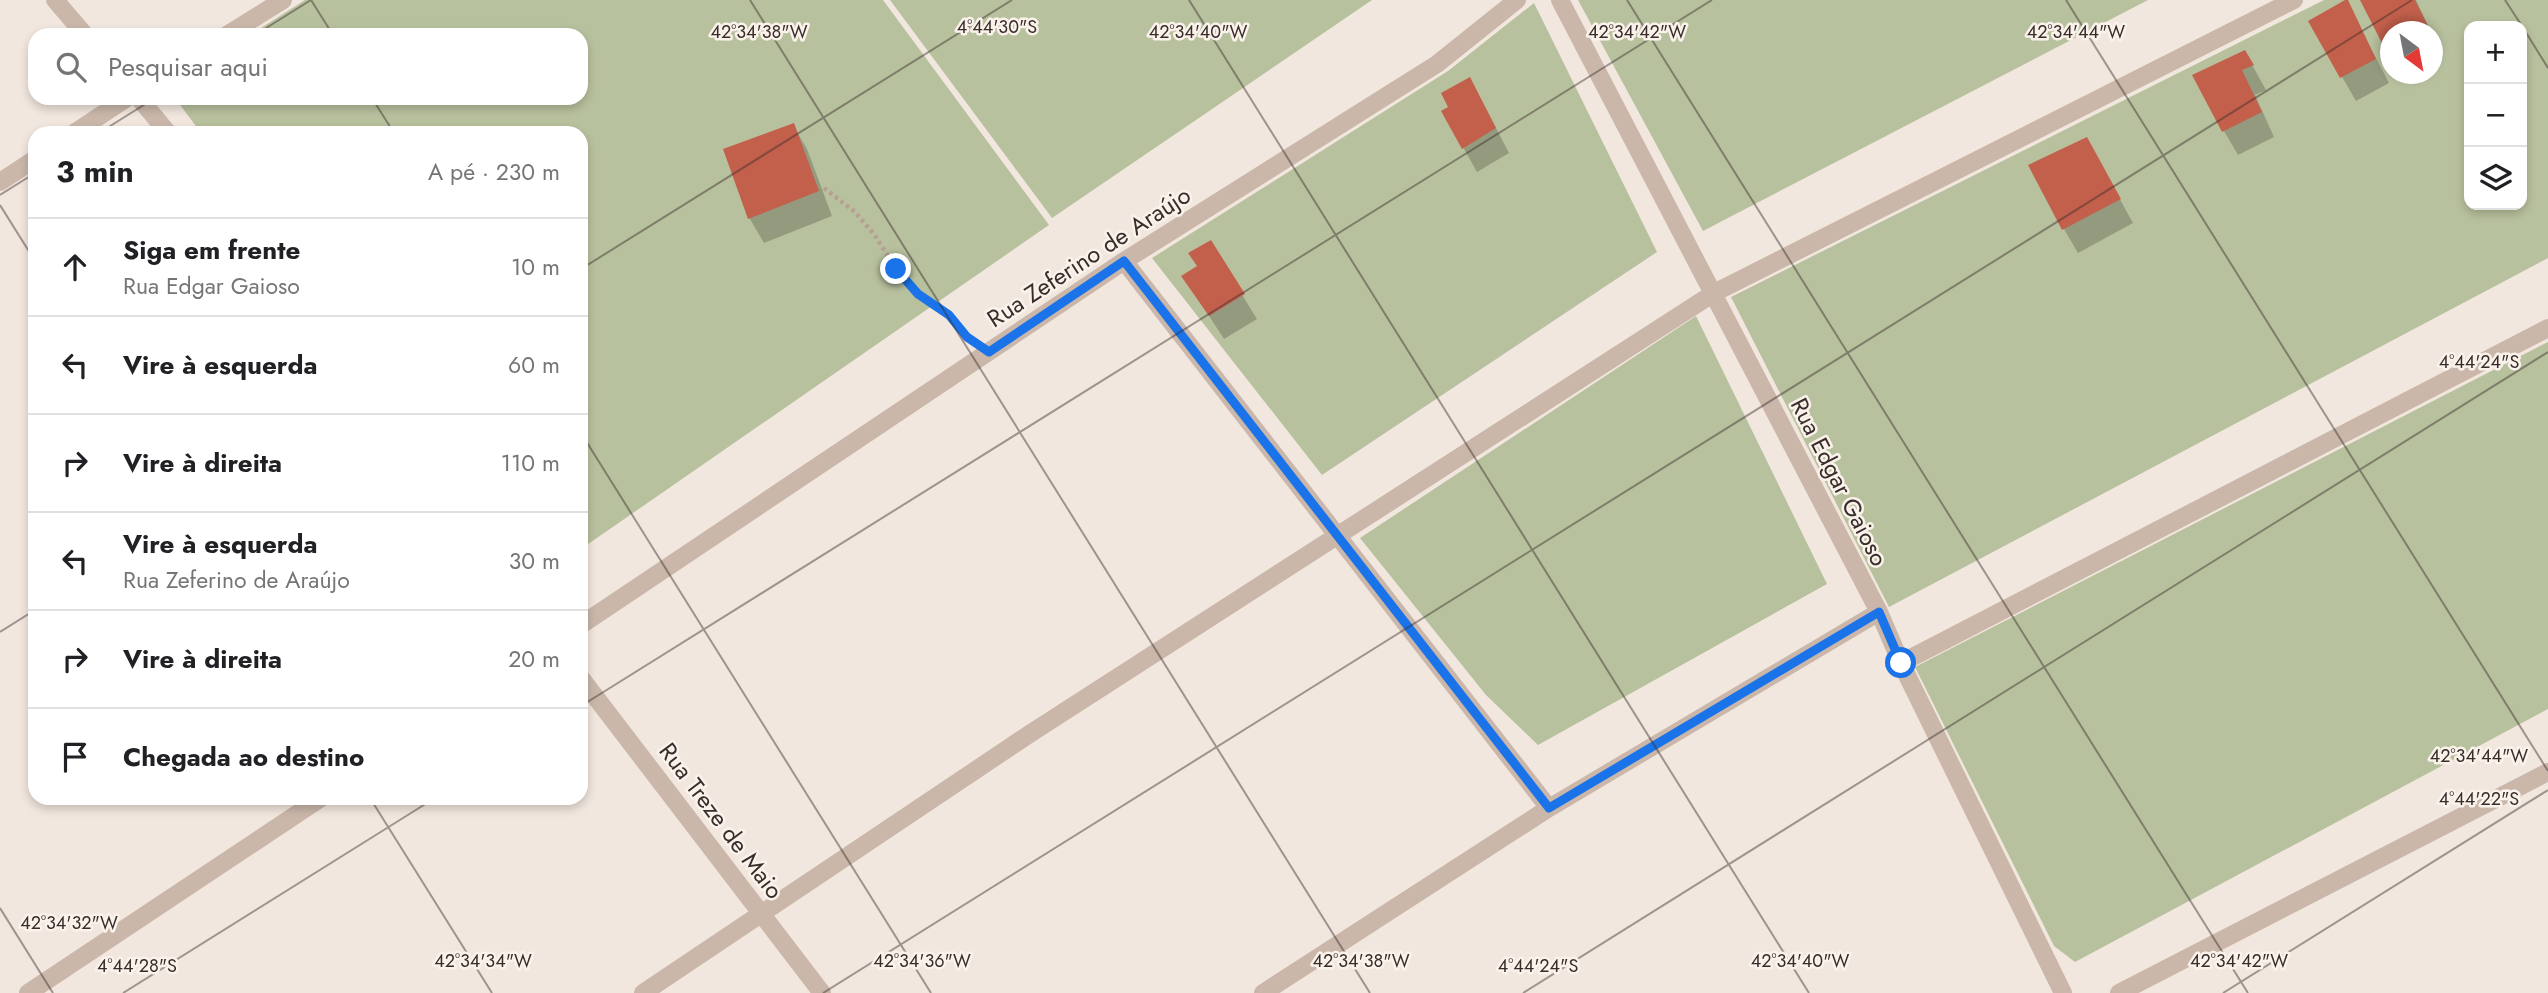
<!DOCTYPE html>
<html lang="pt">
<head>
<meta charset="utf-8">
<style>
  :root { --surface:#fff; --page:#f2f2f2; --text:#202124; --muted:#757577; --line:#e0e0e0 }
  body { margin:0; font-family:Jost,sans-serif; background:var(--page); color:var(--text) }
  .controls { position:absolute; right:21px; top:21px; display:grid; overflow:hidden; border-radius:14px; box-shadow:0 4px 10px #0003 }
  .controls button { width:63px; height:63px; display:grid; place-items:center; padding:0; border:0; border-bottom:2px solid var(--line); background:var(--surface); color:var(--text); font:35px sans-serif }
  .compass { position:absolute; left:2380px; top:21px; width:63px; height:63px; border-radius:50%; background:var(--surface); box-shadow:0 4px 10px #0003; rotate:148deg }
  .stop { position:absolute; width:21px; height:21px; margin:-16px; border:5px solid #1a73e8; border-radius:50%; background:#fff }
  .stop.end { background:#1a73e8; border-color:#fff; box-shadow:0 2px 7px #0008 }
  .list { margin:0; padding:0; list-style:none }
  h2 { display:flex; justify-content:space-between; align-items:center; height:91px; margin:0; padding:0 28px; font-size:30px }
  h2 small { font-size:23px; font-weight:400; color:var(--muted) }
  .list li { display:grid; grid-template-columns:46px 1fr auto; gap:21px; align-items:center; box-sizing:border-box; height:98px; padding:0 28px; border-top:2px solid var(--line) }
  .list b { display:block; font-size:26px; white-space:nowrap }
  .list p { margin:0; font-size:23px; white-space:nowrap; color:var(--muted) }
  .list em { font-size:23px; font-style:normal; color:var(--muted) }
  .icon { flex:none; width:38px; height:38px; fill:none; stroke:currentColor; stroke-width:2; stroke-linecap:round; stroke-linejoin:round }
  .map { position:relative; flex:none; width:2548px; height:993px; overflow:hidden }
  .search { position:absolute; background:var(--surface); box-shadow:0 4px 10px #0003; left:28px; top:28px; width:560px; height:77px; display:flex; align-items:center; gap:18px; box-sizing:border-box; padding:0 24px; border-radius:21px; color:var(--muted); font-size:26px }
  .panel { position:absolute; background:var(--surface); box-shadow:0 4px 10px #0003; left:28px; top:126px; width:560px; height:679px; border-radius:21px }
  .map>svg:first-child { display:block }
  .green { fill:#b8c19e; fill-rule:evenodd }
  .shadow { fill:#0003 }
  .building { fill:#c3604c }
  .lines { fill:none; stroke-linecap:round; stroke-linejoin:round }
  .path { stroke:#b6a094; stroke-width:4.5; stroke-dasharray:3.5 3.5; stroke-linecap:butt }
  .minor { stroke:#cab7aa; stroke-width:18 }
  .route { stroke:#1a73e8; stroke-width:9 }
  .ticks { fill:none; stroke:#382d2a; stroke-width:2; stroke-opacity:0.45 }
  .labels { text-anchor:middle; stroke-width:5; stroke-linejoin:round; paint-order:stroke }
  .street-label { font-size:24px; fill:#382d2a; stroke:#faf2eb }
  .ticks-label { font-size:18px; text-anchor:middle; fill:#382d2a; stroke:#faf2eb; stroke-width:5; stroke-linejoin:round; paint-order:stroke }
</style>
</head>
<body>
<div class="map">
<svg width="2548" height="993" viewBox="0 0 2548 993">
  <rect width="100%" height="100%" fill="#f2e7de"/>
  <path class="green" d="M305 0H883L1049 225 581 549V133H201L175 98H581V35H250Z
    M890 0H1372L1052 218Z
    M1578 0H2148L1703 231Z
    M2324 0H2548V258L1889 607 1731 297ZM2469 26H2522V205H2469ZM2390 32H2432V74H2390Z
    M1534 3 1657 252 1322 475 1152 258 1448 71Z
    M1696 316 1827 584 1538 745 1486 695 1360 538Z
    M2548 342V709L2075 962 2054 946 1915 667Z"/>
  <path class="shadow" d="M2362 0H2416L2431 32H2390V55Z
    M2346 1 2389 83 2356 101 2310 21Z
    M2432 34 2443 57 2432 63Z
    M2245 52 2266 90 2255 95 2274 137 2238 155 2224 131Z
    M2401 74H2413L2404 78Z
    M1483 103 1509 153 1477 172 1443 112 1450 107Z
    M793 125 807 149 832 216 764 243 750 219 725 150Z
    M2100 163 2133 223 2078 253 2064 229Z
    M1210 243 1257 319 1224 339 1183 276 1198 267Z"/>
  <path class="building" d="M2345 0H2348L2376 59 2340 78 2308 21Z
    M2360 0H2415L2431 32H2390V54L2388 55Z
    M2245 50 2254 65 2242 70 2262 112 2222 132 2192 75Z
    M1470 77 1496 128 1462 149 1441 111 1448 107 1441 93Z
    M794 123 819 191 748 219 723 149Z
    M2087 137 2121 199 2062 230 2028 165Z
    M1211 240 1245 294 1209 316 1181 276 1197 266 1188 253Z"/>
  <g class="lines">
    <path class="path" d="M824 188 855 212 874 234 896 269 918 294 949 315 965 335"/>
    <path class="minor" d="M55 0 85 35
      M1560 0 1879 612 1901 663 2063 993
      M227 35 283 0
      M139 98 168 133
      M74 133 127 98
      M0 182 35 159
      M1124 261 1549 808
      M581 625 1124 261 1437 64 1517 0
      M1901 663 2548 328
      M581 678 822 993
      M28 993 321 798
      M643 993 1028 735 1714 293 2294 0
      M1263 993 1549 808 1879 612
      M2119 993 2548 772"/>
  </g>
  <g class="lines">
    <path class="route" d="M896 269 918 294 949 315 967 337 989 352 1124 261 1549 808 1879 612 1901 663"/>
  </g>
  <path class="ticks" d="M311 0 333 35M750 0 1370 993M1189 0 1809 993M1627 0 2248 993M2066 0 2548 771M2505 0 2522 26M2522 26 2548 68M255 35 311 0M372 98 394 133M99 133 155 98M0 195 35 173M0 205 35 261M581 269 1012 0M581 433 931 993M0 632 35 610M581 706 1712 0M370 798 492 993M0 908 53 993M123 993 435 798M823 993 2412 0M1523 993 2548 352M2223 993 2548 790"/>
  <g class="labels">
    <g class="street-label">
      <text transform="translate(1089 257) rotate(-33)" y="8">Rua Zeferino de Araújo</text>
      <text transform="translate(1839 482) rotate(63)" y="8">Rua Edgar Gaioso</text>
      <text transform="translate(721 821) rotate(53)" y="8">Rua Treze de Maio</text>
    </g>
  </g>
  <g class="ticks-label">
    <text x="997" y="33">4°44'30"S</text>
    <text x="759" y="38">42°34'38"W</text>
    <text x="1198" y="38">42°34'40"W</text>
    <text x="1637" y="38">42°34'42"W</text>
    <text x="2076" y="38">42°34'44"W</text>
    <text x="2479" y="368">4°44'24"S</text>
    <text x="2479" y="762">42°34'44"W</text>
    <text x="2479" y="805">4°44'22"S</text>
    <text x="69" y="929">42°34'32"W</text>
    <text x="483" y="967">42°34'34"W</text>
    <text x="922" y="967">42°34'36"W</text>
    <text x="1361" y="967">42°34'38"W</text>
    <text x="1800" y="967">42°34'40"W</text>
    <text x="2239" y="967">42°34'42"W</text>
    <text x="137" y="972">4°44'28"S</text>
    <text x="1538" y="972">4°44'24"S</text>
  </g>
</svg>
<div class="controls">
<button>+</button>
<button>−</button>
<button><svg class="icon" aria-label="layers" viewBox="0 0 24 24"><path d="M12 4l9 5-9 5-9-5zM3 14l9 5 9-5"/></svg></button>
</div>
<svg class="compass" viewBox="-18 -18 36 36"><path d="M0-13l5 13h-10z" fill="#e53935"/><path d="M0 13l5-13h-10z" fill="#757577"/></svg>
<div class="stop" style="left:1901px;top:663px"></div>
<div class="stop end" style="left:896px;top:269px"></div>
<div class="search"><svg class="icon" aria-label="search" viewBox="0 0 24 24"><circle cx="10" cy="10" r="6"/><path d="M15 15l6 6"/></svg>Pesquisar aqui</div>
<section class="panel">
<h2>3 min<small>A pé · 230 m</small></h2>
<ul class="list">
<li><svg class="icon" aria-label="ahead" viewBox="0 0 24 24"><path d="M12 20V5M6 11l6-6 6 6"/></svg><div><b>Siga em frente</b><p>Rua Edgar Gaioso</p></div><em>10 m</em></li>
<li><svg class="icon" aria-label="left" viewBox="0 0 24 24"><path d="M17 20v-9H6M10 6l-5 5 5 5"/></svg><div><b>Vire à esquerda</b></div><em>60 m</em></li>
<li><svg class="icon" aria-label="right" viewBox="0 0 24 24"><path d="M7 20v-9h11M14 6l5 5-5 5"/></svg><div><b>Vire à direita</b></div><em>110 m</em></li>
<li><svg class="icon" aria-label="left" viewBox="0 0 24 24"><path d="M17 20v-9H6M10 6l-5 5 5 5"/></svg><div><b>Vire à esquerda</b><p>Rua Zeferino de Araújo</p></div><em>30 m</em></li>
<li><svg class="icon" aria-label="right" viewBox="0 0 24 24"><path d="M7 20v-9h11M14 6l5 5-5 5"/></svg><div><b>Vire à direita</b></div><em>20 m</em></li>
<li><svg class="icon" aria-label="arrive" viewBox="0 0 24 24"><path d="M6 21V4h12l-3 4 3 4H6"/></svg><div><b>Chegada ao destino</b></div></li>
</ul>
</section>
</div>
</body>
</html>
